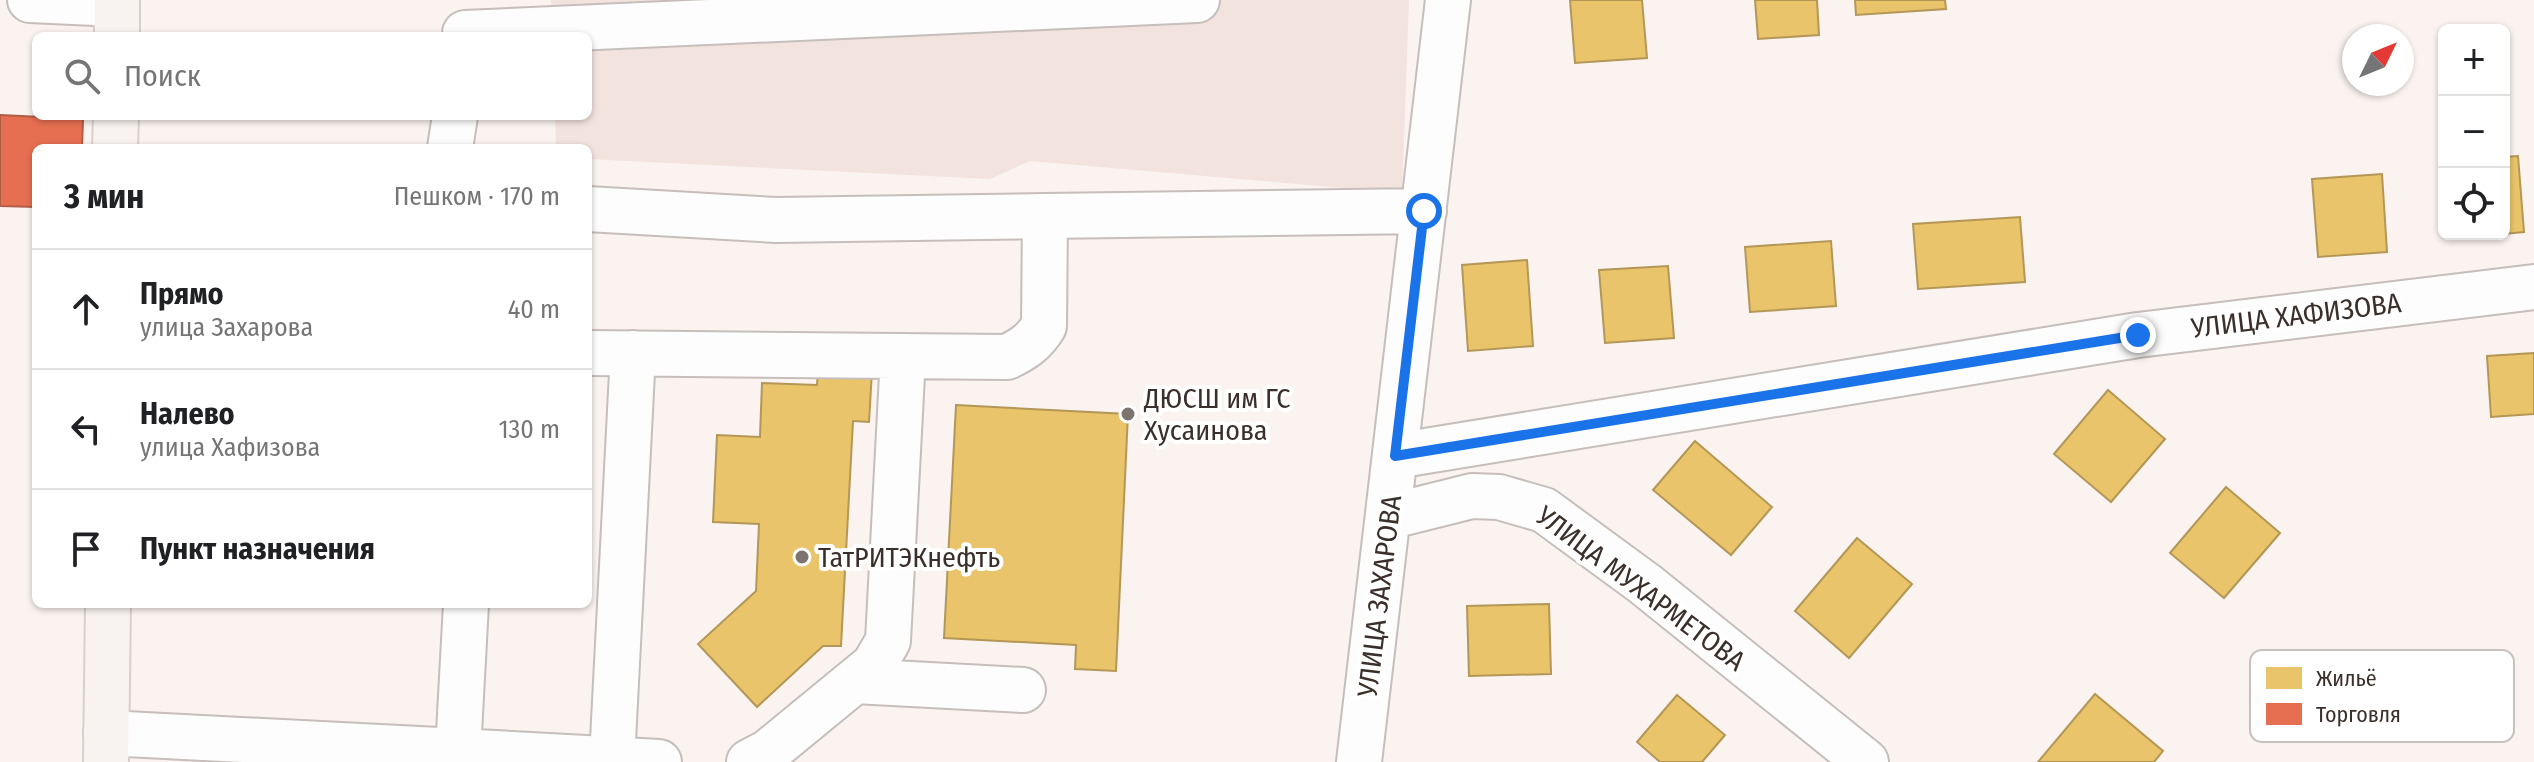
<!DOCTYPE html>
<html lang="ru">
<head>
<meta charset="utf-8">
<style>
  :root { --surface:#fff; --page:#f2f2f2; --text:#202124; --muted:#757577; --line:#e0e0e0 }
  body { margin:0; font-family:"Fira Sans Condensed",sans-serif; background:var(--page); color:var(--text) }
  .controls { position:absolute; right:24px; top:24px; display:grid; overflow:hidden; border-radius:12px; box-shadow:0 2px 6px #0004 }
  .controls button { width:72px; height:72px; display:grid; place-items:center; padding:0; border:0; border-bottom:2px solid var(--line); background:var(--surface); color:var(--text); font:40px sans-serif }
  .compass { position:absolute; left:2342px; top:24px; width:72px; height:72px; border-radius:50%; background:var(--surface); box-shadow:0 2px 6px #0004; rotate:47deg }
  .stop { position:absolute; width:24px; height:24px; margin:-18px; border:6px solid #1a73e8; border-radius:50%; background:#fff }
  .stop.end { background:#1a73e8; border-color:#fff; box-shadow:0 2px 8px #0008 }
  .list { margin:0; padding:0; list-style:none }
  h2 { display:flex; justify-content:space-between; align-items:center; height:104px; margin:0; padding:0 32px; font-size:34px }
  h2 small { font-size:26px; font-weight:400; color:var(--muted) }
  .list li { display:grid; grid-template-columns:52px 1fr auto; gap:24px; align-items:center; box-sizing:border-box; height:120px; padding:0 32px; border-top:2px solid var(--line) }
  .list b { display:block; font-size:30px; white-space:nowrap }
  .list p { margin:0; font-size:26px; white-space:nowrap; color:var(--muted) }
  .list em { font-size:26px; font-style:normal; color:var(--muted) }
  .icon { flex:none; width:44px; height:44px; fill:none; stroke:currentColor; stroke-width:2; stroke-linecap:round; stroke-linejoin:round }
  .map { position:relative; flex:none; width:2534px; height:762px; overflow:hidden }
  .search { position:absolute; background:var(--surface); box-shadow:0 2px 6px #0004; left:32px; top:32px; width:560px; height:88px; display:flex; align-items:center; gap:20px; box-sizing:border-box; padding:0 28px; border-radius:12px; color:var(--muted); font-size:30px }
  .panel { position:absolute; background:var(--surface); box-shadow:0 2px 6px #0004; left:32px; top:144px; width:560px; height:464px; border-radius:12px }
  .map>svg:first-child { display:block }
  .built { fill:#f3e3df }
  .homes { fill:#e9c46a; stroke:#b49757; stroke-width:2 }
  .shops { fill:#e76f51; stroke:#b35c46; stroke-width:2 }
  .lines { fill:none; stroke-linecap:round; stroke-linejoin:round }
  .minor-casing { stroke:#c6bebb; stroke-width:48 }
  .major-casing { stroke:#d6d1cf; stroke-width:48 }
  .minor { stroke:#fefdfd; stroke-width:44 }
  .major { stroke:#f8f3f1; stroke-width:44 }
  .route { stroke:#1a73e8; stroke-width:10 }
  .poi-dot { fill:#7d7470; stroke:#fff; stroke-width:3 }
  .labels { text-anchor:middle; stroke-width:8; stroke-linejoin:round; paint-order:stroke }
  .street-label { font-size:28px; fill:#3a2f2b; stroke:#fff }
  .poi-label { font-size:28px; fill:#3a2f2b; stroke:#fff; text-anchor:start }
  .key { fill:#fff; stroke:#c4c1bf; stroke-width:2 }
  .key-label { font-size:22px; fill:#3a2f2b }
</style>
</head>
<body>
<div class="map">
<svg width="2534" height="762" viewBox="0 0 2534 762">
  <rect width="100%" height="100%" fill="#faf3f0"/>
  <path class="built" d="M551 0H1409L1402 193 1030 161 990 179 588 159V148H556L555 116H588V36H552Z"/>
  <path class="homes" d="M1570 0H1642L1647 58 1575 63Z
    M1755 0H1817L1819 35 1758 39Z
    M1855 0H1945L1946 9 1856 15Z
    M2518 156 2524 232 2504 234V157Z
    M2382 174 2387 252 2318 257 2312 179Z
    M2020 217 2025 282 1918 289 1913 224Z
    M1831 241 1836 306 1750 312 1745 247Z
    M1527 260 1533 346 1468 351 1462 265Z
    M1668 266 1674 338 1605 343 1599 270Z
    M2534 353V414L2491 417 2487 356Z
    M818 368 872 371 869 422 853 421 841 646H823L757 707 698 644 756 591 759 524 713 522 717 435 760 437 762 383 817 385Z
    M2108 390 2165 439 2111 502 2054 454Z
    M956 405 1128 414 1116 671 1075 669 1076 645 944 638Z
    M1695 441 1772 507 1731 555 1653 490Z
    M2226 487 2280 533 2224 598 2170 553Z
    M1857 538 1912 584 1849 658 1795 611Z
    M1549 604 1551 674 1469 676 1467 606Z
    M2095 694 2163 751 2154 762H2038Z
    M1677 695 1725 735 1702 762H1660L1637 742Z"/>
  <path class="shops" d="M0 115 83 119 82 148H36V207L0 206Z"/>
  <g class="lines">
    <defs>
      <path id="minor" d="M30 0 117 4
        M465 36V33L1197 0
        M450 148 455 116
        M588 209 776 220 1045 216
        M588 353 1007 357C1024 349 1034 342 1044 326L1045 216 1424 211
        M1395 456 2138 335 2534 287
        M1388 517 1472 496 1499 497 1544 510 1645 584 1866 762
        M855 681 1023 690
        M106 733 458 751 466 604
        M458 751 659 762
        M612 760 633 353
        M749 762 768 752 874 665 888 641 903 356
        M1359 762 1448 0"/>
      <path id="major" d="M117 36V0
        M115 148 116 116
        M106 762 108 604"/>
    </defs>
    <use href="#minor" class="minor-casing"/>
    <use href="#major" class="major-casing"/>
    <use href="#minor" class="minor"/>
    <use href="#major" class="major"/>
  </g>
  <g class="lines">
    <path class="route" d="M1424 211 1395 456 2138 335"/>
  </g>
  <g class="poi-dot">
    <circle cx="1128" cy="414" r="8"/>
    <circle cx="802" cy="557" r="8"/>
  </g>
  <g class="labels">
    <g class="street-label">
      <text transform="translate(2296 315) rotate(-7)" y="10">УЛИЦА ХАФИЗОВА</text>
      <text transform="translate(1641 588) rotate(37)" y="10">УЛИЦА МУХАРМЕТОВА</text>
      <text transform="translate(1379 596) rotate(-83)" y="10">УЛИЦА ЗАХАРОВА</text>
    </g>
    <g class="poi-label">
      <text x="1144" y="408">ДЮСШ им ГС<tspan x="1144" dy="32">Хусаинова</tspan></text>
      <text x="818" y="567">ТатРИТЭКнефть</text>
    </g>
  </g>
  <rect x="2250" y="650" width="264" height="92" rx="12" class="key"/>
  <rect x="2266" y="667" width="36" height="22" fill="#e9c46a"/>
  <rect x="2266" y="703" width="36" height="22" fill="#e76f51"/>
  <g class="key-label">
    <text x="2316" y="686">Жильё</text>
    <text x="2316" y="722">Торговля</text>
  </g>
</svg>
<div class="controls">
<button>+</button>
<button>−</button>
<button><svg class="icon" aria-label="locate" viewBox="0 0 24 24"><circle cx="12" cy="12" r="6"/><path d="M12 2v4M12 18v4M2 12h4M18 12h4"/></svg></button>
</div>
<svg class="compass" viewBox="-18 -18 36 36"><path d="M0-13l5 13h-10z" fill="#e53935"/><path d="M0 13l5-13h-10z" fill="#757577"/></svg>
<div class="stop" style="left:1424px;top:211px"></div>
<div class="stop end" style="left:2138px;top:335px"></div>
<div class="search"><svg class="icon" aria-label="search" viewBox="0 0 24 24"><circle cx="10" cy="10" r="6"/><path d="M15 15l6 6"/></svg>Поиск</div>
<section class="panel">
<h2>3 мин<small>Пешком · 170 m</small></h2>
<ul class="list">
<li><svg class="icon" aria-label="ahead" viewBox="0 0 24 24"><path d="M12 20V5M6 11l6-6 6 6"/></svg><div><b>Прямо</b><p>улица Захарова</p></div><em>40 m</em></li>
<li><svg class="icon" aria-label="left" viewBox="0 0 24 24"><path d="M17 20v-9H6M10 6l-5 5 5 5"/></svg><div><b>Налево</b><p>улица Хафизова</p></div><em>130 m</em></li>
<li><svg class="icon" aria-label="arrive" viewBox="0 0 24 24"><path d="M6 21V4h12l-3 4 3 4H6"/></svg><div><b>Пункт назначения</b></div></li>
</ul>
</section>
</div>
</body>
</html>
